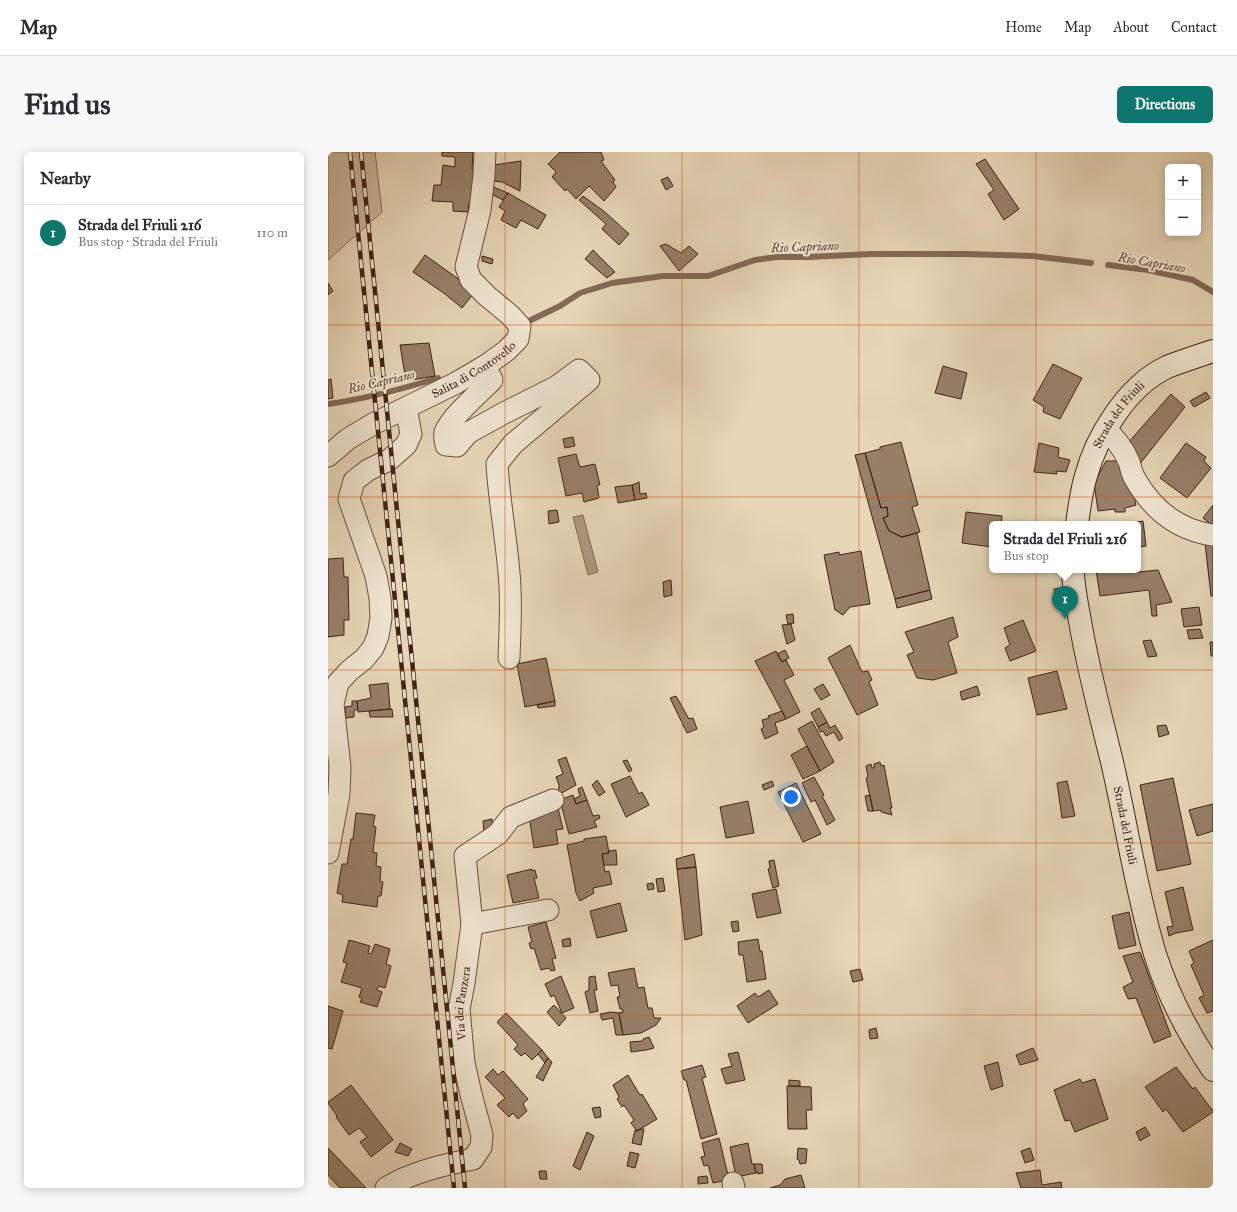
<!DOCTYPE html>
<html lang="en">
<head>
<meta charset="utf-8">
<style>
  :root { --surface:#fff; --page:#f7f7f7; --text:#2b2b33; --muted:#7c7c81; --line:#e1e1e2; --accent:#0f766e }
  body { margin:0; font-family:"IM FELL Great Primer",serif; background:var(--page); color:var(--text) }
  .controls { position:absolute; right:12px; top:12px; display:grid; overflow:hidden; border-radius:6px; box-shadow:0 2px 10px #0003 }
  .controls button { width:36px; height:36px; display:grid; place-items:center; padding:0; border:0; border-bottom:1px solid var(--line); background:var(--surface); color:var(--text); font:20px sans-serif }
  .you { position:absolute; left:463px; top:645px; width:14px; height:14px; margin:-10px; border:3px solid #fff; border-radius:50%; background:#1a73e8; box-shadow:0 0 0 6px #1a73e833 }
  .badge { display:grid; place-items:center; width:26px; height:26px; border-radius:50%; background:var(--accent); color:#fff; font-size:13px; font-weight:700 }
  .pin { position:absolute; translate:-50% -33px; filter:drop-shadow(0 1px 2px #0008) }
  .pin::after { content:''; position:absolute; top:21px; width:14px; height:12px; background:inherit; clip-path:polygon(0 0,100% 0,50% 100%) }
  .popup { position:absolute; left:661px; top:369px; width:152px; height:52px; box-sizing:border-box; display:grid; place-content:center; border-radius:6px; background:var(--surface); filter:drop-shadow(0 1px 3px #0005); font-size:13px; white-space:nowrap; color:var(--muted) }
  .popup b { font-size:15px; color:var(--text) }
  .popup::after { content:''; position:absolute; left:50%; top:100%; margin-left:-8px; border:8px solid transparent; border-top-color:var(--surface) }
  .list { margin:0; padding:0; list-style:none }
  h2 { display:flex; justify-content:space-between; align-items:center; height:52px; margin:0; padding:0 16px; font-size:17px }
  h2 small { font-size:13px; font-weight:400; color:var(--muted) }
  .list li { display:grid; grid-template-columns:26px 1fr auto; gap:12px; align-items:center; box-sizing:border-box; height:56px; padding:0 16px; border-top:1px solid var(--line) }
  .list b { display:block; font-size:15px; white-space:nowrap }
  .list p { margin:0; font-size:13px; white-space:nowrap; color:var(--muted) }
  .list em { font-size:13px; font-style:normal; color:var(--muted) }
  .map { position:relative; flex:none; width:885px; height:1036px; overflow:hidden; border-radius:6px }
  header { display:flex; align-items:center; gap:24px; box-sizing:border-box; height:56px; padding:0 20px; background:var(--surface); border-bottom:1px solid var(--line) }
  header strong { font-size:19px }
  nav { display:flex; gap:22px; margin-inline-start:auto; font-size:14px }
  .intro { display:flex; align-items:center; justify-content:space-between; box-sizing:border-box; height:96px; padding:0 24px }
  h1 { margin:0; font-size:28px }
  .button { padding:10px 18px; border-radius:6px; background:var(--accent); color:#fff; font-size:14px; font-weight:700 }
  main { display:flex; gap:24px; padding:0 24px }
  aside { flex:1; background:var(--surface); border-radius:6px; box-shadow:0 2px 10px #0003 }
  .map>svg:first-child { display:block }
  .green { fill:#cbb89c; stroke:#866d59 }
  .water { fill:#af9981; stroke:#836956 }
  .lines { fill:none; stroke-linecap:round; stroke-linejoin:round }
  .stream { stroke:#836956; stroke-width:6 }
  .building { fill:#97806a; stroke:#412216 }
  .street-casing { stroke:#6a4f3e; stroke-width:23 }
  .secondary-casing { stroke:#412216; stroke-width:24 }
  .street { stroke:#efe5d1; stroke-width:21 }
  .secondary { stroke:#efe5d1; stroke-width:22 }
  .rail-casing { stroke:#412216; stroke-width:4.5 }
  .rail { stroke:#efe5d1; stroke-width:3; stroke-dasharray:9; stroke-linecap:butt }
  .grid { fill:none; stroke:#cf510e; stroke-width:1; stroke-opacity:0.55 }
  .labels { text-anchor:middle; stroke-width:4; stroke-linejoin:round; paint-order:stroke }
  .street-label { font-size:12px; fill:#412216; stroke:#efe5d1 }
  .water-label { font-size:13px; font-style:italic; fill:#624636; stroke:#efe5d1 }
</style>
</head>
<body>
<header>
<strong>Map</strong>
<nav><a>Home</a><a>Map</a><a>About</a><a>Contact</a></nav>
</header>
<div class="intro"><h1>Find us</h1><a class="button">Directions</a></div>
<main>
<aside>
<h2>Nearby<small></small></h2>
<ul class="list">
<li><span class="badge">1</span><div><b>Strada del Friuli 216</b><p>Bus stop · Strada del Friuli</p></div><em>110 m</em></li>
</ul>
</aside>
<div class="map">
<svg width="885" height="1036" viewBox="0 0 885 1036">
  <rect width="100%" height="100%" fill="#e7d7b8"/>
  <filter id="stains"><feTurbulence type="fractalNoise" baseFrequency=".005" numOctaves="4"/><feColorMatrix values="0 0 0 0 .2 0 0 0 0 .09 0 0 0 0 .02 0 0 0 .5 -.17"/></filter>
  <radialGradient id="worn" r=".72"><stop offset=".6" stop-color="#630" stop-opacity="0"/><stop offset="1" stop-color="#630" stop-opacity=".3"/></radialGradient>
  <path class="green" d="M0 0H47L54 60 0 108Z"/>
  <path class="water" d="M255 363 270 420 260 423 245 365Z"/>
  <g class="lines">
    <path class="stream" d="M780 113 820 118 865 128 885 140
      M203 168 232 154 252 141 284 131 335 124H380L427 108 449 105H480L543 102H638L705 104 763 111
      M0 252C38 247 74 237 110 226"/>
  </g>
  <path class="building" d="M114 0H145L144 17H146L143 51H141L140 60 125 59V50L104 49 106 33H113L115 13 127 15V5L114 4Z
    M232 0H273L276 8 273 9 287 28 285 30 288 35 276 49 261 34 248 47 239 37 237 39 224 25 228 20 220 12Z
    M657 7 691 57 676 68 660 42 666 38 648 12Z
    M193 9 192 39 174 30 166 29V13Z
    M340 25 345 34 338 38 333 28Z
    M163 34 180 41 175 48 163 42Z
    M180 41 218 63 210 77 193 68 188 76 173 68 177 59 171 55Z
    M255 44 277 60 301 82 291 93 274 77 278 72 251 48Z
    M338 92 353 101 361 94 370 102 351 119 332 94Z
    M265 98 287 120 279 126 257 107Z
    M97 103 129 126 146 141 134 156 117 142 85 120Z
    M154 104 165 107 164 112 154 109Z
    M0 131 5 139 0 143Z
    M101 191 107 224 78 229 72 193Z
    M725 212 754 226 732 267 715 260 716 255 705 248Z
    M615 214 639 221 633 247 607 241Z
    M3 227 5 246 0 247V228Z
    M878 240 882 246 866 255 862 249Z
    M843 242 857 255 811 313 799 292Z
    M245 285 247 294 237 296 235 287Z
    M573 290 590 353 584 355 592 380 574 385 561 379 555 366 560 364 559 355 553 356 537 301 552 297V295Z
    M711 291 731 296 730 305 742 308 738 320 728 319 729 322 706 320Z
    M858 291 878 305 876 309 883 316 859 346 832 326Z
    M537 301 553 356 559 355 560 364 555 366 561 379 574 385 589 381 602 438 567 447 527 303Z
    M248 302 252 315 267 312 272 333H269L271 346 256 350 254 341 238 344 230 306Z
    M778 309H797L808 353 797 356V360H787V357L770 359 766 331Z
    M311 330 312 342 318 341 319 346 307 348 304 333Z
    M304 333 307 348 290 351 287 335Z
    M885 353V374L875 366Z
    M229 358 231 370 221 372 220 359Z
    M638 360 674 364 673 372H664V395L634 391Z
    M815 369 818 394 810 395V372H797Z
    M885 390V444H883L877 391Z
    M533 399 542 452 522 455 515 463 507 458 496 403 511 400V403Z
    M15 406 16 425H20L21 468H16V483L0 485V407Z
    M768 418H801V421L830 418 844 450 828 453 829 464H824L821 438 772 444Z
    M343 428 344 443 336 445 335 430Z
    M737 435 738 445 727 446 726 437Z
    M602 438 604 447 569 456 567 447Z
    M871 455 874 473 856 475 853 457Z
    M465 462 466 471 460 472 458 463Z
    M625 465 630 485 620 490 629 521 605 528 589 526 579 503 586 500 577 480Z
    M695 468 708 499 682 509 677 496 682 493 676 476Z
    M463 472 467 488 459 492 454 473Z
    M872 477 875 486 861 487 859 478Z
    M823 488 829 504 820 505 815 489Z
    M882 490H885V504H883Z
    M522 493 534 520 540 519 544 528 541 530 550 553 529 563 500 506Z
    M457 498 461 506 454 510 449 502Z
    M448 499 454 510 458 508 466 523 456 528 472 560 458 567 427 509Z
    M218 506 227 549 197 555 189 512Z
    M729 519 739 557 709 563 700 526Z
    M60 531 62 557 30 560 29 549 43 546 41 533Z
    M495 532 502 543 493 548 486 537Z
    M649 534 652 543 634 548 632 540Z
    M348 544 361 567 365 566 369 577 359 581 342 546Z
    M24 549H29L30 557 26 559V565L18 566 17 555 24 554Z
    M227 549V554L210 556 209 553Z
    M491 556 499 570 490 575 483 561Z
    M64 557 65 565H42L41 559Z
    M454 559 458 567 447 571 450 581 437 587 433 577 436 575 434 568 441 566 440 564Z
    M484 569 506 610 492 619 470 577Z
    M499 570 502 576 507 573 515 586 511 589 506 580 498 584 495 579 492 580 490 575Z
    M838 573 841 582 831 585 829 574Z
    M479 594 492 619 475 627 463 603Z
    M238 605 248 633 230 643 231 633 228 625 235 622 230 608Z
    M299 608 304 618 301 620 295 609Z
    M552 610 553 614 556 613 564 656H562L564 663 553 660V658L545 659 538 626 540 625 538 614 543 612 544 616H546V612Z
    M302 624 311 642 314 640 321 653 298 665 283 632Z
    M486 625 496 643 494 644 507 668 499 673 487 648 483 650 474 631Z
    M845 626 863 712 829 719 812 633Z
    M269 628 277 640 271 644 264 633Z
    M444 629 446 634 436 638 434 633Z
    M739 629 747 664 734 666 729 631Z
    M468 631 493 682 475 690 450 640Z
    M254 635 259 648 248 652 246 647 252 644 250 637Z
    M245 643 248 652 259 648 265 664 271 663 272 666 266 669 269 675 241 682 232 648Z
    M542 643 545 659H540L537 644Z
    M420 649 426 681 398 686 392 655Z
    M229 652 235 677 228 678 230 692 206 696 201 664Z
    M885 652V679L869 684 861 658Z
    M28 661 47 663 45 674 48 675 45 700 49 701 48 714 53 715 52 729 55 730 53 744H50L49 755 14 750 15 743 9 741 14 712H19L23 687H25Z
    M164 667 165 682H156L155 669Z
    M278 684 281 701 274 702 277 720 281 719 284 732 265 736 266 741 252 749 248 741 239 693 256 689V687Z
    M288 698 289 713H276L274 702 281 701 280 699Z
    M366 702 368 715 349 717 348 707Z
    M446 708 451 734 445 736 440 717 442 716 441 709Z
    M368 715 374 783 357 788 349 717Z
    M204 717V719L207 718 209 726H206L211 746 185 751 179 723Z
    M335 726 337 739 330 740 328 727Z
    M325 731 326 737 320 738 319 732Z
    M855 735 865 778 848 781 841 784 839 775 845 774 837 740Z
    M448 737 453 761 429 766 424 742Z
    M292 751 299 779 269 786 262 759Z
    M801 760 808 793 791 797 784 764Z
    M410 769 411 779 405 780 403 770Z
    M218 770 228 806 224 807 227 818 223 819 221 816 213 818 206 796 203 797 201 791 204 790 200 775Z
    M242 786 243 794 235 795 234 788Z
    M430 787 432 799H434L438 827 419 830 415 803H411L410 790Z
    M21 788 42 794 40 801 43 802 47 792 62 797 58 812 63 814 57 836 51 834 49 838 54 840 49 855 32 850 34 846 31 845 34 836 13 830 19 811 15 810Z
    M885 788V859L879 861 871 846 876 843 863 813 866 811 861 799Z
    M812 800 843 884 826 891 808 846 800 847 795 835 805 830 795 804Z
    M306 816 310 836 316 835 320 856H324L326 866H333L328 873 313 881 295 883 291 861 295 860 294 857H292L289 845H292L290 833 283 834 280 821Z
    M532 817 535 828 525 830 522 819Z
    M233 824 246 856 234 861 226 843 223 845 217 832Z
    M267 824 269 838H266L270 859 262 861 257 840 261 838V825Z
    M441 838 450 852 420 871 409 854 427 841 430 845Z
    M226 853 238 866 231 874 219 860Z
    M0 854 15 859 4 897 0 896Z
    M283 860 291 861 295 883H288L285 866 274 868 272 862Z
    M178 861 214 898 204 908 197 901 193 904 186 897 190 893 169 870Z
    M548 876 550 886 542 887 541 878Z
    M321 885 326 896 318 898 303 900 302 890 315 889V887Z
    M705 896 710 908 692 913 688 903Z
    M214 898 220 906 217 911 210 902Z
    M410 900 417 928 398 932 393 917 404 914 400 902Z
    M220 906 224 910 215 929 208 925Z
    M670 910 675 934 663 938 656 914Z
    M374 913 378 925 374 926 389 982 373 987 358 928H356L353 919Z
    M848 915 865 937 867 935 884 958 885 957V960L855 980 838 957 835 960 817 935Z
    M165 917 170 923 175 919 200 947 195 952 199 959 190 967 185 961 181 965 169 953 177 946 157 925Z
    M300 923 312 943 314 942 329 967 309 979 303 971 306 968 296 953 294 955 289 947 291 945 285 933Z
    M752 927 754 931 767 927 780 967 747 980 742 968 737 969 726 938Z
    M461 928 472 929V934H461Z
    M23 933 65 988 43 1005 32 990 39 985 31 976 21 983 8 965 9 964 0 951V950Z
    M459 934 483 935 484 958H478L479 977H460Z
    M272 955 273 965 267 966 264 956Z
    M817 975 822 983 812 989 808 980Z
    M313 977H316L313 993 304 991 307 978 309 979Z
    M259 980 266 984 252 1018 245 1014Z
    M391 986 400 1023V1028L385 1031 380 1013 376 1014 373 1005 377 1004 374 991Z
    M72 991 84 997 80 1004 67 1000Z
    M420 991 424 1012H426L428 1021 408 1025 402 995Z
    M0 996 5 1001 38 1036H12L0 1023Z
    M470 996 479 997 478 1011 472 1012 471 1008 469 1007Z
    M702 996 706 1008 697 1011 693 999Z
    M302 1000 311 1002 307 1016 299 1014Z
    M426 1012H434L435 1021 430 1022V1020L428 1021Z
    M712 1018 714 1033 733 1030 734 1036H693L688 1021Z
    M211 1019H218L219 1027H212Z
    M473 1023 477 1036H442L452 1033 457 1027Z
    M379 1024 380 1031 370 1032V1025Z"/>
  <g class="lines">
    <defs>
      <g id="street">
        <path d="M157 214 164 228C151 241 124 264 117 280 116 284 117 289 118 293L129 294 140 281 176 261 228 235 251 218 261 228 185 292 169 312C171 348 178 384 181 421 184 449 182 477 181 506"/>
        <path d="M778 277C787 287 796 297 801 310 803 315 803 320 806 325 823 356 849 378 885 383"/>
        <path id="s1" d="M0 304 20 287 45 272 128 231 157 214 178 199 190 187 192 174 182 163 159 144 143 128 138 115 152 58 156 23 157 0"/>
        <path d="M0 701 11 642 12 615 5 552 10 531 21 519 36 507 45 496 50 484 53 466 52 446 48 424 21 347 26 329 40 318 61 308 78 293 83 282 78 256"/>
        <path d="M144 772 220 758"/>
        <path d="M405 1031 406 1036"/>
        <path id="s2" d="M58 1036C84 1020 115 1013 145 1007L153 995 154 983 143 942 136 911 131 857 136 831 144 772 137 704 170 682 183 665 225 648"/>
      </g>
      <g id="secondary">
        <path id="s3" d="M749 372C751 357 753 342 757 327 768 285 799 234 839 215 854 209 870 204 885 199"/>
        <path id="s4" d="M745 418C745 437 750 456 753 475 761 520 773 565 784 610 799 674 808 739 827 802 840 843 861 883 885 918"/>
      </g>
    </defs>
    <use href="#street" class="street-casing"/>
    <use href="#secondary" class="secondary-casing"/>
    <use href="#street" class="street"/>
    <use href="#secondary" class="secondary"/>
    <defs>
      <path id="rail" d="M22 0 126 1036
        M33 0 137 1036"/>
    </defs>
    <use href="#rail" class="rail-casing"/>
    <use href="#rail" class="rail"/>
  </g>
  <path class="grid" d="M177 0V1036M354 0V1036M531 0V1036M708 0V1036M0 173H885M0 345H885M0 518H885M0 691H885M0 863H885"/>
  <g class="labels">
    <g class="street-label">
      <text dy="4" stroke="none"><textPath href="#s1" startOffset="170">Salita di Contovello</textPath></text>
      <text dy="4" stroke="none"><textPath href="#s3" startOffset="119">Strada del Friuli</textPath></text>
      <text dy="4" stroke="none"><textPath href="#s4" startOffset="261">Strada del Friuli</textPath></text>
      <text dy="4" stroke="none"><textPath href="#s2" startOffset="253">Via dei Panzera</textPath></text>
    </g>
    <g class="water-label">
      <text transform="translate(477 94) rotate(-2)" y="5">Rio Capriano</text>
      <text transform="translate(824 110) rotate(10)" y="5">Rio Capriano</text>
      <text transform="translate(53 229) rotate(-13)" y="5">Rio Capriano</text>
    </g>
  </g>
  <rect width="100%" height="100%" filter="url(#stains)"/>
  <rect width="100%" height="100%" fill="url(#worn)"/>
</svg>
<div class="controls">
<button>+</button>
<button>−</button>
</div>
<div class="you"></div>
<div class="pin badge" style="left:737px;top:467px">1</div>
<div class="popup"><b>Strada del Friuli 216</b>Bus stop</div>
</div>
</main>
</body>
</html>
